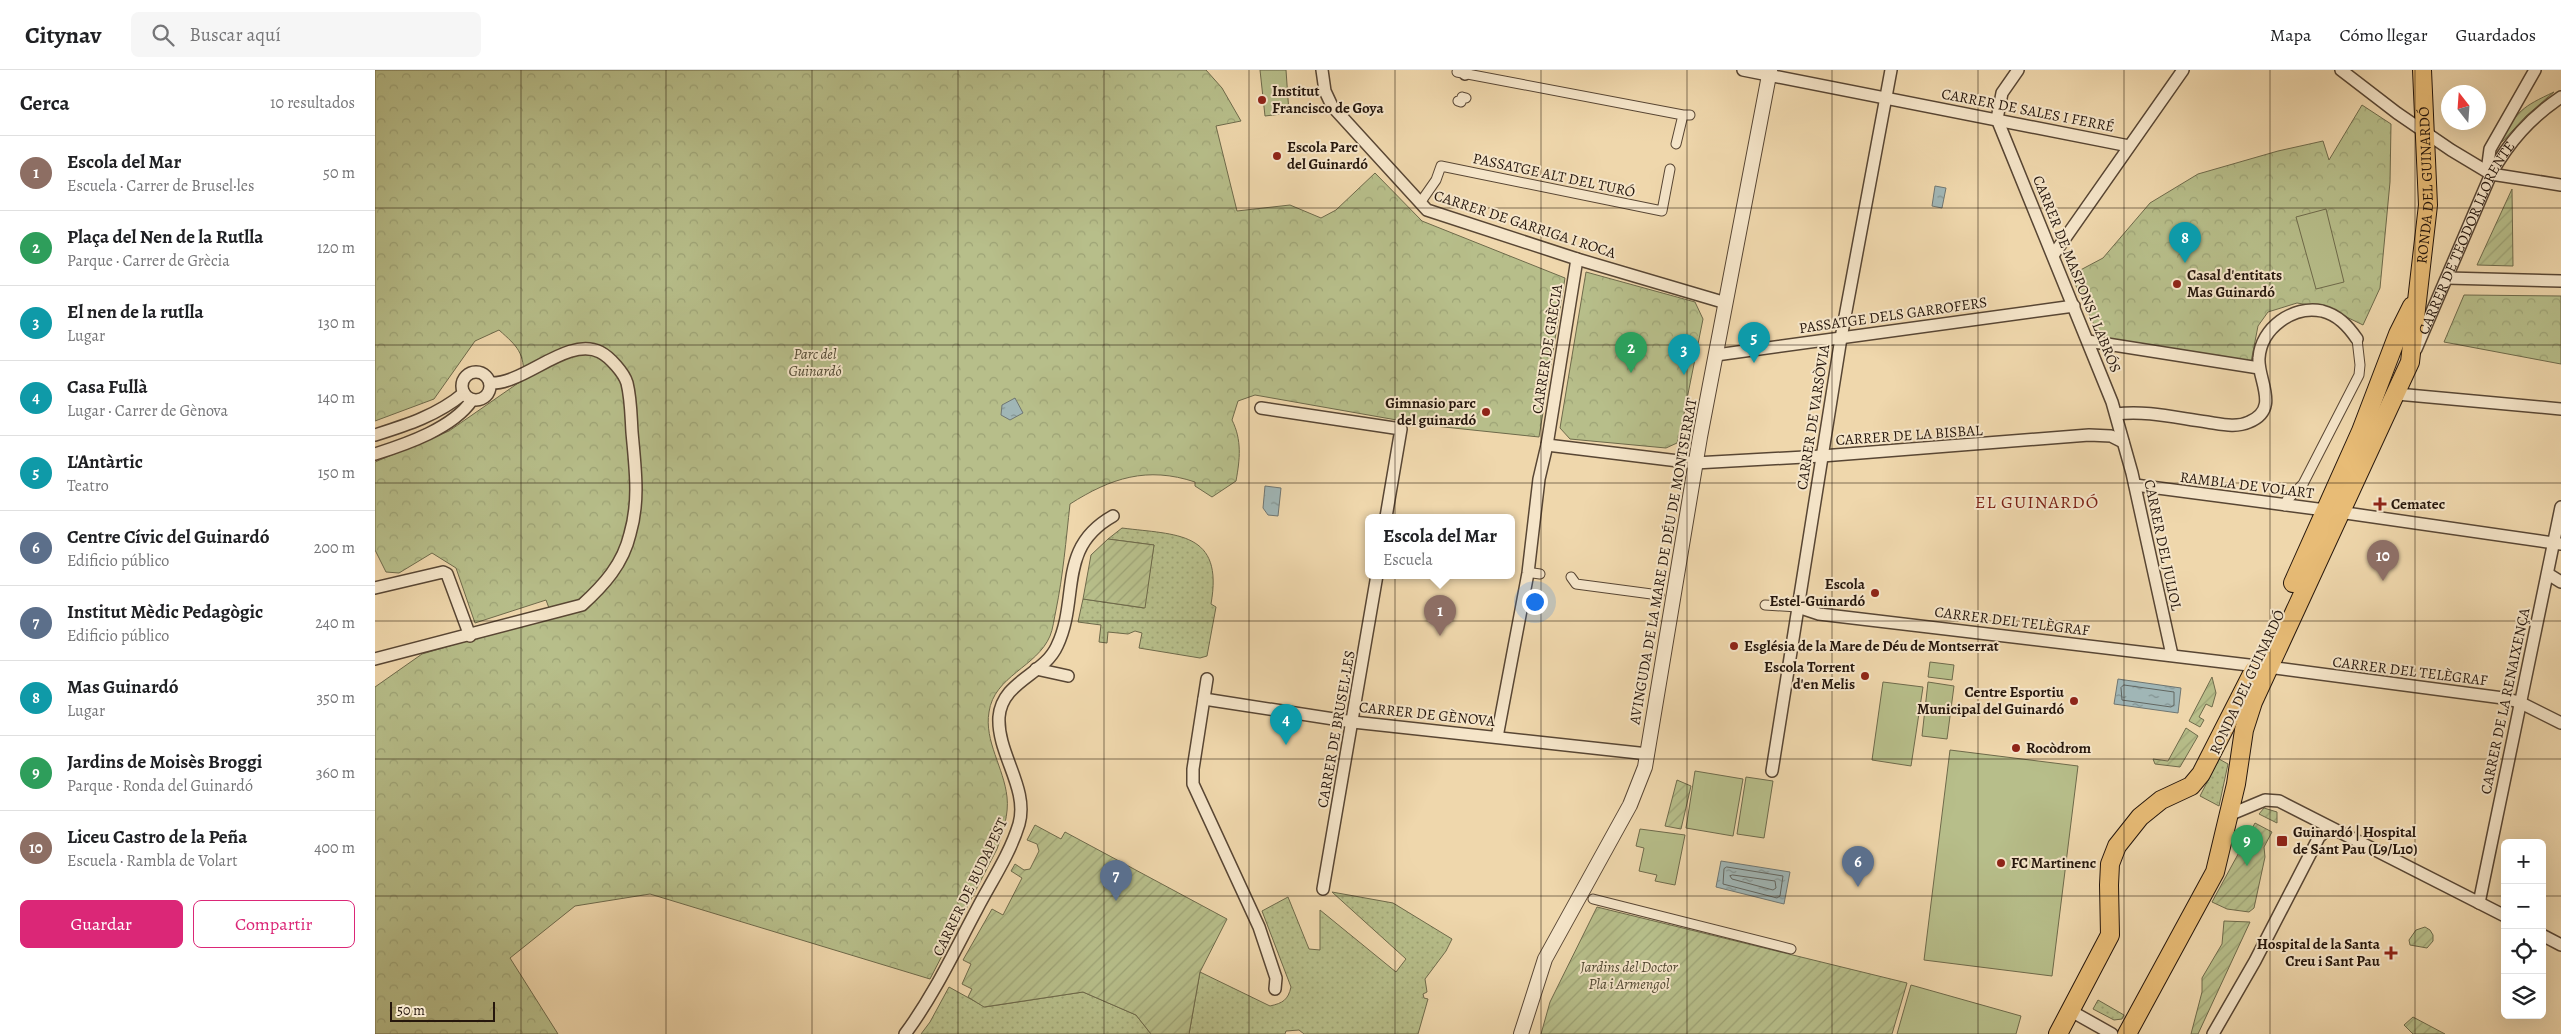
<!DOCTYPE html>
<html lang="es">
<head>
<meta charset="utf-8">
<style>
  :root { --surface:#fff; --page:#f6f6f6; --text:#202124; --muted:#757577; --line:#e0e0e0; --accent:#db2777 }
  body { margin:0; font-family:Alegreya,serif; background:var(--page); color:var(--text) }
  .controls { position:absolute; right:15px; bottom:15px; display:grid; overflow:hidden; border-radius:8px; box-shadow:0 5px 20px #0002 }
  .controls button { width:45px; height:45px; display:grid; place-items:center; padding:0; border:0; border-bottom:1px solid var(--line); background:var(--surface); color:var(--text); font:25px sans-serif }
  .compass { position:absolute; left:2066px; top:15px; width:45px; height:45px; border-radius:50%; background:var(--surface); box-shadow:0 5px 20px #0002; rotate:343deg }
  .scale { position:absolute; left:15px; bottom:12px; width:105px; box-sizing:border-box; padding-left:5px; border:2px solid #25160c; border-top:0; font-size:14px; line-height:18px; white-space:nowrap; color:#25160c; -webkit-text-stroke:4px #f5e5c9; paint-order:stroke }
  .you { position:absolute; left:1159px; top:531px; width:18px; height:18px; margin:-12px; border:4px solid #fff; border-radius:50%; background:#1a73e8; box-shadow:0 0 0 8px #1a73e833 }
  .badge { display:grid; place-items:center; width:32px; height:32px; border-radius:50%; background:var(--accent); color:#fff; font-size:16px; font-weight:700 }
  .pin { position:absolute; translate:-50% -41px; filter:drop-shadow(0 1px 2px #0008) }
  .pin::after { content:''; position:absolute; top:26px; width:18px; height:15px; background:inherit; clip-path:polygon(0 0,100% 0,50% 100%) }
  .popup { position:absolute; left:990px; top:444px; width:150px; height:65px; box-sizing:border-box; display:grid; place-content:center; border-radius:8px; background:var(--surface); filter:drop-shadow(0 1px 4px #0005); font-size:16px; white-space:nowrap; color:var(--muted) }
  .popup b { font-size:19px; color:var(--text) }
  .popup::after { content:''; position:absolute; left:50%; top:100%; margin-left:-10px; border:10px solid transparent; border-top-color:var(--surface) }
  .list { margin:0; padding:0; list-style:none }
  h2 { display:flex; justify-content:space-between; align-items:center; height:65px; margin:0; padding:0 20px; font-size:21px }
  h2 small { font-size:16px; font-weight:400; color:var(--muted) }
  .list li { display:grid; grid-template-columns:32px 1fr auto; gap:15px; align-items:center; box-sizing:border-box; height:75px; padding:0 20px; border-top:1px solid var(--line) }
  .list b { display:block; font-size:19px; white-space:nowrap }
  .list p { margin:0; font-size:16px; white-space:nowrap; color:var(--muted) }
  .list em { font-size:16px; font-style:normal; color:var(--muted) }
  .actions { display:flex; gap:10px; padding:15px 20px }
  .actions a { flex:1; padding:11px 0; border:1px solid var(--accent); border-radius:8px; text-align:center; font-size:18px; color:var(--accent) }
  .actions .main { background:var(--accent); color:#fff }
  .icon { flex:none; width:28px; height:28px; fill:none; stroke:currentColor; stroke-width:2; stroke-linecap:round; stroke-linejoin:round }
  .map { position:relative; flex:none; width:2186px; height:964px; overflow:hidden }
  header { display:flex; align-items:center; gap:30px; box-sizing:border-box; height:70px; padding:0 25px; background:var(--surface); border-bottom:1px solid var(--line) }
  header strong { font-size:24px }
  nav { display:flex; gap:28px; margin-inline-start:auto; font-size:18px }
  .search { width:350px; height:45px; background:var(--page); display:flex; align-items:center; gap:12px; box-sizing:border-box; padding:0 18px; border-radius:8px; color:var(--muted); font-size:19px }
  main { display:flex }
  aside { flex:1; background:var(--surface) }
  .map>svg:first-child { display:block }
  .grass { fill:url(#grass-dots); stroke:#6e6a4b }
  .park { fill:url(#park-crowns); stroke:#6e6a4b }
  .garden { fill:url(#garden-furrows); stroke:#6e6a4b }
  .pitch { fill:#b7be8a; stroke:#6e6a4b }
  .water { fill:url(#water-ripples); stroke:#6f7672 }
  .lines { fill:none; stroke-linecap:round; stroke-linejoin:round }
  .shore { stroke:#626661; stroke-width:1 }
  .pedestrian-casing { stroke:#584634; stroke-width:11 }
  .minor-casing { stroke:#584634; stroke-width:14 }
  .tertiary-casing { stroke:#584634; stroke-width:16 }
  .primary-casing { stroke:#25160c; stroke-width:20 }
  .pedestrian { stroke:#f5e5c9; stroke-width:9 }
  .minor { stroke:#f5e5c9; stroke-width:11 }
  .tertiary { stroke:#f5e5c9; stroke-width:14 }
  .primary { stroke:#e8bc76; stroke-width:18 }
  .grid { fill:none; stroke:#25160c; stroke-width:1; stroke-opacity:0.55 }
  .poi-dot { fill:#8f2418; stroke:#f5e5c9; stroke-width:2 }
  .labels { text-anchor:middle; stroke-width:4; stroke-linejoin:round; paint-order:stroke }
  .poi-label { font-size:15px; font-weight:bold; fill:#25160c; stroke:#f5e5c9; text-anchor:start }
  .street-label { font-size:15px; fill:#25160c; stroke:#f5e5c9 }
  .park-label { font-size:15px; font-style:italic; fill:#514832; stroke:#f5e5c9 }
  .quarter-label { font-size:18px; letter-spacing:1px; fill:#7a1f14; stroke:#f5e5c9 }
</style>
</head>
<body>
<header>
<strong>Citynav</strong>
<div class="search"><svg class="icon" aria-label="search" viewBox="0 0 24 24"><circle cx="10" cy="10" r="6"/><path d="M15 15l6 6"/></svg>Buscar aquí</div>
<nav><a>Mapa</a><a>Cómo llegar</a><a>Guardados</a></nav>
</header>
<main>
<aside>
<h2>Cerca<small>10 resultados</small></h2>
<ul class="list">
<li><span class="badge" style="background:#8d6e63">1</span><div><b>Escola del Mar</b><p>Escuela · Carrer de Brusel·les</p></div><em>50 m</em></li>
<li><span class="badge" style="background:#2e9e5b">2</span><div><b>Plaça del Nen de la Rutlla</b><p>Parque · Carrer de Grècia</p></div><em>120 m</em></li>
<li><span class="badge" style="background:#0f9aa8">3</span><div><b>El nen de la rutlla</b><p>Lugar</p></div><em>130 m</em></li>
<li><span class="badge" style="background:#0f9aa8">4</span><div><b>Casa Fullà</b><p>Lugar · Carrer de Gènova</p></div><em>140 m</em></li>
<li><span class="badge" style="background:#0f9aa8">5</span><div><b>L'Antàrtic</b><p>Teatro</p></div><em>150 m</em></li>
<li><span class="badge" style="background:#5c6f8a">6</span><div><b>Centre Cívic del Guinardó</b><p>Edificio público</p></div><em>200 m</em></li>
<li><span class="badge" style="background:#5c6f8a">7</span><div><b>Institut Mèdic Pedagògic</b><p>Edificio público</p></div><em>240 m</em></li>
<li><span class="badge" style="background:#0f9aa8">8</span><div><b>Mas Guinardó</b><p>Lugar</p></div><em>350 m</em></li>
<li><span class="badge" style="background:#2e9e5b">9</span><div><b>Jardins de Moisès Broggi</b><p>Parque · Ronda del Guinardó</p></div><em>360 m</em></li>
<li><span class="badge" style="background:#8d6e63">10</span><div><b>Liceu Castro de la Peña</b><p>Escuela · Rambla de Volart</p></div><em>400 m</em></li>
</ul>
<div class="actions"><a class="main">Guardar</a><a>Compartir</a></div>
</aside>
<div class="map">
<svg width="2186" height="964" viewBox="0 0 2186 964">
  <defs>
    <pattern id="grass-dots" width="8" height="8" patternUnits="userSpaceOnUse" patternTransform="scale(1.25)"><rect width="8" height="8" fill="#b7be8a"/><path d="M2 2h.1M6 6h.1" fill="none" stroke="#9da376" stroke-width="1.8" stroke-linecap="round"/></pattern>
    <pattern id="park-crowns" width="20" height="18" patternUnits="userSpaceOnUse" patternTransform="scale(1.25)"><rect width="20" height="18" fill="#b7be8a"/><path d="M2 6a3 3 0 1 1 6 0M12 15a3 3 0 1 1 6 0" fill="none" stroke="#9da376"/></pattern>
    <pattern id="garden-furrows" width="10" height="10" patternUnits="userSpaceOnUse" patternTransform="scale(1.25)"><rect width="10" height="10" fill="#b7be8a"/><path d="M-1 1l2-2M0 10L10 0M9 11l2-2" fill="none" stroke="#9da376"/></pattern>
    <pattern id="water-ripples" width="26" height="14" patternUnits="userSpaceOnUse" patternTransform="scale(1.25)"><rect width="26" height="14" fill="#a0b6b6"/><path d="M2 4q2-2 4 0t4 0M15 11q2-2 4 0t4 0" fill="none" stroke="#829392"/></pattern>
  </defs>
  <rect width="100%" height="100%" fill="#efd7ac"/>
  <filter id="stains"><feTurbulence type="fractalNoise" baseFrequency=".004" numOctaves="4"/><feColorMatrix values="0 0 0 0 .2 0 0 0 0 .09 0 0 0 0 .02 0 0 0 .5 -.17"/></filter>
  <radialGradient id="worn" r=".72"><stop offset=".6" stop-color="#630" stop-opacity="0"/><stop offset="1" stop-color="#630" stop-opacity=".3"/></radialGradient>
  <path class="grass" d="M747 458C802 465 849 461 836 534L841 537 832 586 825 588 764 578 767 563 760 561 753 564 733 562 732 573 724 572 726 555 703 552 708 529 769 538 779 475 733 469Z
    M1844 689 1853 694 1844 736 1825 726Z
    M957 822 1018 833 1077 869 1071 881 1050 909 1052 922 1048 924 1049 928 1053 929 1043 964H929L924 960 911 961 910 964H814L825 902 895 936C908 933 913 930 916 917L887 841 913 827 934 879 945 880V840L1021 902 1031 889Z
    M574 917 610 937 708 922 761 945 776 964H546L555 952Z
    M1723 930 1749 945 1747 949 1739 950 1718 939Z"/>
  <path class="park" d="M0 0H831L847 18 866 51 841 56 862 141 915 135 946 148 961 140 1000 103 1047 151 1190 208 1164 367 1050 355 880 325 863 331 857 350C867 370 865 389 861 411L837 427 820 416V412C772 396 736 408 695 434 691 470 688 506 681 540 679 549 678 559 675 566 662 597 619 606 614 642 609 671 629 698 632 727 634 744 628 762 622 779L555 909 275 824 200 836 135 888 183 964H0V617L47 584 177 546 171 530 100 553 81 498 57 483 24 503 11 502 0 480V392L74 361 149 309C149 282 143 277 124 260L100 271 59 329 0 351Z
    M1987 35 2016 54 2015 112 2005 218 1988 255 1953 238 1922 233 1893 242 1883 256 1876 292 1725 268 1696 205 1728 188 1775 133 1823 104 1903 81 1948 71 1954 90Z
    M1211 202 1320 232 1328 249 1306 359 1302 373 1291 378 1195 369 1185 358Z
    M2089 225 2186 226V294L2069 272Z"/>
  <path class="garden" d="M2179 22 2151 46 2127 72 2125 71C2143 40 2147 37 2179 22Z
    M2137 119 2138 196 2102 195Z
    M733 469 779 475 770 538 708 529 716 485Z
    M1837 607 1841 623 1837 637 1831 634 1824 647 1829 650 1825 657 1814 651Z
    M1811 658 1823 666 1805 697 1780 694 1778 689 1793 691Z
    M1302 710 1316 716 1306 759 1290 756Z
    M1889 738 1902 742V753L1884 744Z
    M1880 753 1897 762 1889 777 1890 787 1879 838 1874 842 1852 839 1837 832Z
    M660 755 686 769 690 762 852 849 825 902 814 964H776L761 945 708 922 609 937 593 927 597 919 587 914 596 894 588 890 617 839 628 845 647 808 636 801 640 794 649 800 655 799 664 781 662 774 652 770Z
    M1222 837 1532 913 1517 964H1166L1175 932Z
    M1849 851 1875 852 1823 964H1816L1827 922V908L1847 874Z
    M2050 857 2055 860 2058 865V871L2052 878 2035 875 2034 870 2041 860Z
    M2038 947 2070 964H2038L2029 955Z"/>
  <path class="pitch" d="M885 0H911L914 43 890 46Z
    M1951 139 1969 212 1941 219 1921 147Z
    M1555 592 1579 595 1577 610 1553 607Z
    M1508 612 1548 617 1536 696 1497 690Z
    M1553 612 1579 616 1572 669 1547 666Z
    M1575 680 1703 696 1677 906 1549 890Z
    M1320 701 1368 709 1358 766 1311 758Z
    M1371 707 1398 711 1389 768 1362 764Z
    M1265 759 1310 765 1300 815 1280 811 1282 805 1264 801 1269 778 1261 776Z
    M1536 915 1646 946 1641 964H1522Z"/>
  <path class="water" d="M1560 116 1571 118 1567 138 1557 136Z
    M640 328 648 343 635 350 626 345 627 335Z
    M890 416 906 418 903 446 893 445 888 438Z
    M1743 609 1806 618 1803 643 1739 634Z
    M1346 791 1415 802 1409 834 1341 817Z"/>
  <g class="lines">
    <path class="shore" d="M1749 615 1799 622V635L1796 637 1747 630 1746 618Z
      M1352 797 1408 806 1405 826 1402 828 1348 814 1349 799Z
      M1358 805 1400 811 1401 818 1398 820 1357 809 1355 806Z"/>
    <defs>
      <path id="pedestrian" d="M1082 2 1308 45
        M1083 31 1086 32 1087 27 1091 28
        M1301 74 1308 45H1315
        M1045 133 1061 110 1066 96 1287 141 1295 99
        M1910 436 1912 430 1928 414 1984 305 1985 295 1982 269
        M1158 503 1165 504
        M1196 507 1201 514 1284 525
        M1390 535 1423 537
        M1218 829 1416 879"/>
      <g id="minor">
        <path d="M947 0 950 21 957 36 1052 140 1202 189 1351 233"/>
        <path d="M1368 0 1754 76"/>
        <path d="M1643 0 1627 23 1622 49 1737 332 1757 403 1797 585"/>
        <path d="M1966 0 2022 43 2076 80 2116 104 2186 115"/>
        <path d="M1090 4 1091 0"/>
        <path d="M2116 104 2113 94 2115 79 2160 0"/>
        <path d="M1679 184 1808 0"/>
        <path d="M2072 208 2186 211"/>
        <path d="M1713 271 1884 298"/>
        <path id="s1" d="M2041 279 2116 104C2134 72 2155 48 2186 27"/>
        <path d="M1341 285 1699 236"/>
        <circle cx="101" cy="316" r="14"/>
        <path d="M2022 324 2186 339"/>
        <path d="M886 338 1026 359 1011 447"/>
        <path d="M1741 344C1771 340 1802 348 1832 352 1846 354 1861 358 1874 352 1906 339 1882 309 1884 288 1886 258 1918 235 1947 241 1963 245 1973 256 1982 269"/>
        <path d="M0 365C32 355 63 345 89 323"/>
        <path d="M1172 375 1320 393 1447 386 1714 365 1736 366 1748 372"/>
        <path d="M0 384C32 374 78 358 97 330"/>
        <path d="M1760 415 1950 440"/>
        <path d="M1964 442 2186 474"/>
        <path d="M2173 504 2186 512"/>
        <path d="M0 518 68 502 72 504 95 566"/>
        <path d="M1423 537 1444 544 1882 596"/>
        <path d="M0 589 207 535C229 515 248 494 255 464 265 430 260 397 257 362 256 347 256 329 252 313 249 303 235 287 225 282 192 266 149 315 115 313"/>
        <path d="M1893 597 2128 628 2144 632 2186 653"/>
        <path d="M661 599 693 606"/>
        <path d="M832 609 818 699V714L884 857 901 908 900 919"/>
        <path d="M829 629 978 652 1273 684"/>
        <path d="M1122 667 1153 503 1164 409 1172 375 1202 189"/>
        <path d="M1397 701 1466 268 1516 0"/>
        <path d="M1854 745 1890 730 1904 731 2130 846"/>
        <path d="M948 819 1002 505"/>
        <path d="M2104 833 2186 437"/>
        <path d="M2167 865 2186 875"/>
        <path d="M1696 941 1737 964"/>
        <path d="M530 964C559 925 579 882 602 839 616 812 635 784 644 754 654 718 622 684 624 647 627 611 669 605 682 576 705 528 681 478 738 446"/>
        <path d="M1838 964 1880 891 1944 767 1954 758"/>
      </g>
      <path id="tertiary" d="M1146 964 1170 889 1255 735 1270 697 1325 367 1395 0"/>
      <g id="primary">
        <path d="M1918 513 1986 361 2023 264 2037 236"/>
        <path d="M1683 964 1735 865 1734 815 1735 794 1742 776 1765 747 1786 730 1816 716 1826 704 1879 600"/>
        <path id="s2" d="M1752 964 1840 802 1861 714 1869 660 1878 632 2035 292 2053 135 2047 0"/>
      </g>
    </defs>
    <use href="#pedestrian" class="pedestrian-casing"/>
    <use href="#minor" class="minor-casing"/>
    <use href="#tertiary" class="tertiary-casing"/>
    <use href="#primary" class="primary-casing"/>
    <use href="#pedestrian" class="pedestrian"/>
    <use href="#minor" class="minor"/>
    <use href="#tertiary" class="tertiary"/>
    <use href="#primary" class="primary"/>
  </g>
  <path class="grid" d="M146 0V964M291 0V964M437 0V964M583 0V964M729 0V964M874 0V964M1020 0V964M1166 0V964M1312 0V964M1457 0V964M1603 0V964M1749 0V964M1895 0V964M2040 0V964M0 138H2186M0 275H2186M0 413H2186M0 551H2186M0 689H2186M0 826H2130M2167 826H2186"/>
  <g class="poi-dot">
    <circle cx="887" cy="30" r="5"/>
    <circle cx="902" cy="86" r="5"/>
    <circle cx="1802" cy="214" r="5"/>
    <circle cx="1111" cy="342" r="5"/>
    <path d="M2002.5 426.5h5v5h5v5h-5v5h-5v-5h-5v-5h5z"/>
    <circle cx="1500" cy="523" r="5"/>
    <circle cx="1359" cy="576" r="5"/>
    <circle cx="1490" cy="606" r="5"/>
    <circle cx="1699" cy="631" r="5"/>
    <circle cx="1641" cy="678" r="5"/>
    <rect x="1901" y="765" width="12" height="12" rx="2.5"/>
    <circle cx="1626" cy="793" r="5"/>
    <path d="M2013.5 875.5h5v5h5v5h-5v5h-5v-5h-5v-5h5z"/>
  </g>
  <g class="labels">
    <g class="poi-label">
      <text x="897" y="26">Institut<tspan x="897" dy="17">Francisco de Goya</tspan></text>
      <text x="912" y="82">Escola Parc<tspan x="912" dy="17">del Guinardó</tspan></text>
      <text x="1812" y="210">Casal d'entitats<tspan x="1812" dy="17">Mas Guinardó</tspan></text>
      <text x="1101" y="338" text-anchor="end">Gimnasio parc<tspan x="1101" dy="17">del guinardó</tspan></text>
      <text x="2016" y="439">Cematec</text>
      <text x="1490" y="519" text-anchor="end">Escola<tspan x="1490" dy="17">Estel-Guinardó</tspan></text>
      <text x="1369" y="581">Església de la Mare de Déu de Montserrat</text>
      <text x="1480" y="602" text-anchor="end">Escola Torrent<tspan x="1480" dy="17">d'en Melis</tspan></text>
      <text x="1689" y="627" text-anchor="end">Centre Esportiu<tspan x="1689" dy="17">Municipal del Guinardó</tspan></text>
      <text x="1651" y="683">Rocòdrom</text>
      <text x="1918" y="767">Guinardó | Hospital<tspan x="1918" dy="17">de Sant Pau (L9/L10)</tspan></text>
      <text x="1636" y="798">FC Martinenc</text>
      <text x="2005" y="879" text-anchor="end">Hospital de la Santa<tspan x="2005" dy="17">Creu i Sant Pau</tspan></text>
    </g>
    <g class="street-label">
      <text transform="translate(1653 40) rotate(11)" y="5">CARRER DE SALES I FERRÉ</text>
      <text transform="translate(1179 105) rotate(12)" y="5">PASSATGE ALT DEL TURÓ</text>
      <text dy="5" stroke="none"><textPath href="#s2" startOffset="911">RONDA DEL GUINARDÓ</textPath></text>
      <text transform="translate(1150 154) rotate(18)" y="5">CARRER DE GARRIGA I ROCA</text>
      <text dy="5" stroke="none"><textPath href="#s1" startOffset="122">CARRER DE TEODOR LLORENTE</textPath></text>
      <text transform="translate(1702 204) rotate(68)" y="5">CARRER DE MASPONS I LABRÓS</text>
      <text transform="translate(1518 245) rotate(-8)" y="5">PASSATGE DELS GARROFERS</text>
      <text transform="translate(1172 279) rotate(-81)" y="5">CARRER DE GRÈCIA</text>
      <text transform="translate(1438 347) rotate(-81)" y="5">CARRER DE VARSÒVIA</text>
      <text transform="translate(1534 365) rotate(-4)" y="5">CARRER DE LA BISBAL</text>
      <text transform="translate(1872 415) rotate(7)" y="5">RAMBLA DE VOLART</text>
      <text transform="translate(1788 475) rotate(78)" y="5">CARRER DEL JULIOL</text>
      <text transform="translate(1288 491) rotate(-80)" y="5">AVINGUDA DE LA MARE DE DÉU DE MONTSERRAT</text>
      <text transform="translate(1637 551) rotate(7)" y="5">CARRER DEL TELÈGRAF</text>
      <text transform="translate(2035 601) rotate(7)" y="5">CARRER DEL TELÈGRAF</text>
      <text transform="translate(1872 612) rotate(-65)" y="5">RONDA DEL GUINARDÓ</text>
      <text transform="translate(2130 631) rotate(-78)" y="5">CARRER DE LA RENAIXENÇA</text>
      <text transform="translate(1052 644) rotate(6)" y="5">CARRER DE GÈNOVA</text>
      <text transform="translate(961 659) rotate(-80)" y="5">CARRER DE BRUSEL·LES</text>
      <text transform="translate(595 817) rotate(-64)" y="5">CARRER DE BUDAPEST</text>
    </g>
    <g class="park-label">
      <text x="440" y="289">Parc del<tspan x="440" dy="17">Guinardó</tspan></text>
      <text x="1254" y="902">Jardins del Doctor<tspan x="1254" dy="17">Pla i Armengol</tspan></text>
    </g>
    <g class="quarter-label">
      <text x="1662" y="438">EL GUINARDÓ</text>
    </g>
  </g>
  <rect width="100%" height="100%" filter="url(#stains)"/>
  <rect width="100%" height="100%" fill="url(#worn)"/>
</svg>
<div class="controls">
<button>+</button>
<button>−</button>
<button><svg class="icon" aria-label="locate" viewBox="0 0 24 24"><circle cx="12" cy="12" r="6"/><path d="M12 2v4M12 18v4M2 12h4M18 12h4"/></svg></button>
<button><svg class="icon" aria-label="layers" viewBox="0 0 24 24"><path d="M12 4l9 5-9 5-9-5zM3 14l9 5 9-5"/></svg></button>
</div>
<svg class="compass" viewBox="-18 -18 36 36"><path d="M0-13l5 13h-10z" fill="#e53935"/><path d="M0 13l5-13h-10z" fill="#757577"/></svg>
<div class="scale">50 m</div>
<div class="you"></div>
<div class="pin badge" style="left:1065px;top:566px;background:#8d6e63">1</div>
<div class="popup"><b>Escola del Mar</b>Escuela</div>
<div class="pin badge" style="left:1256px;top:303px;background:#2e9e5b">2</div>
<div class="pin badge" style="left:1309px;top:305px;background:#0f9aa8">3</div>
<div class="pin badge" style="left:911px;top:675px;background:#0f9aa8">4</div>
<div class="pin badge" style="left:1379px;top:293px;background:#0f9aa8">5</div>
<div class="pin badge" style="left:1483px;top:817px;background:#5c6f8a">6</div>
<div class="pin badge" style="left:741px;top:831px;background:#5c6f8a">7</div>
<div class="pin badge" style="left:1810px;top:193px;background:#0f9aa8">8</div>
<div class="pin badge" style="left:1872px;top:796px;background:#2e9e5b">9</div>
<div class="pin badge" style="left:2008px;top:511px;background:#8d6e63">10</div>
</div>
</main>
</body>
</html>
